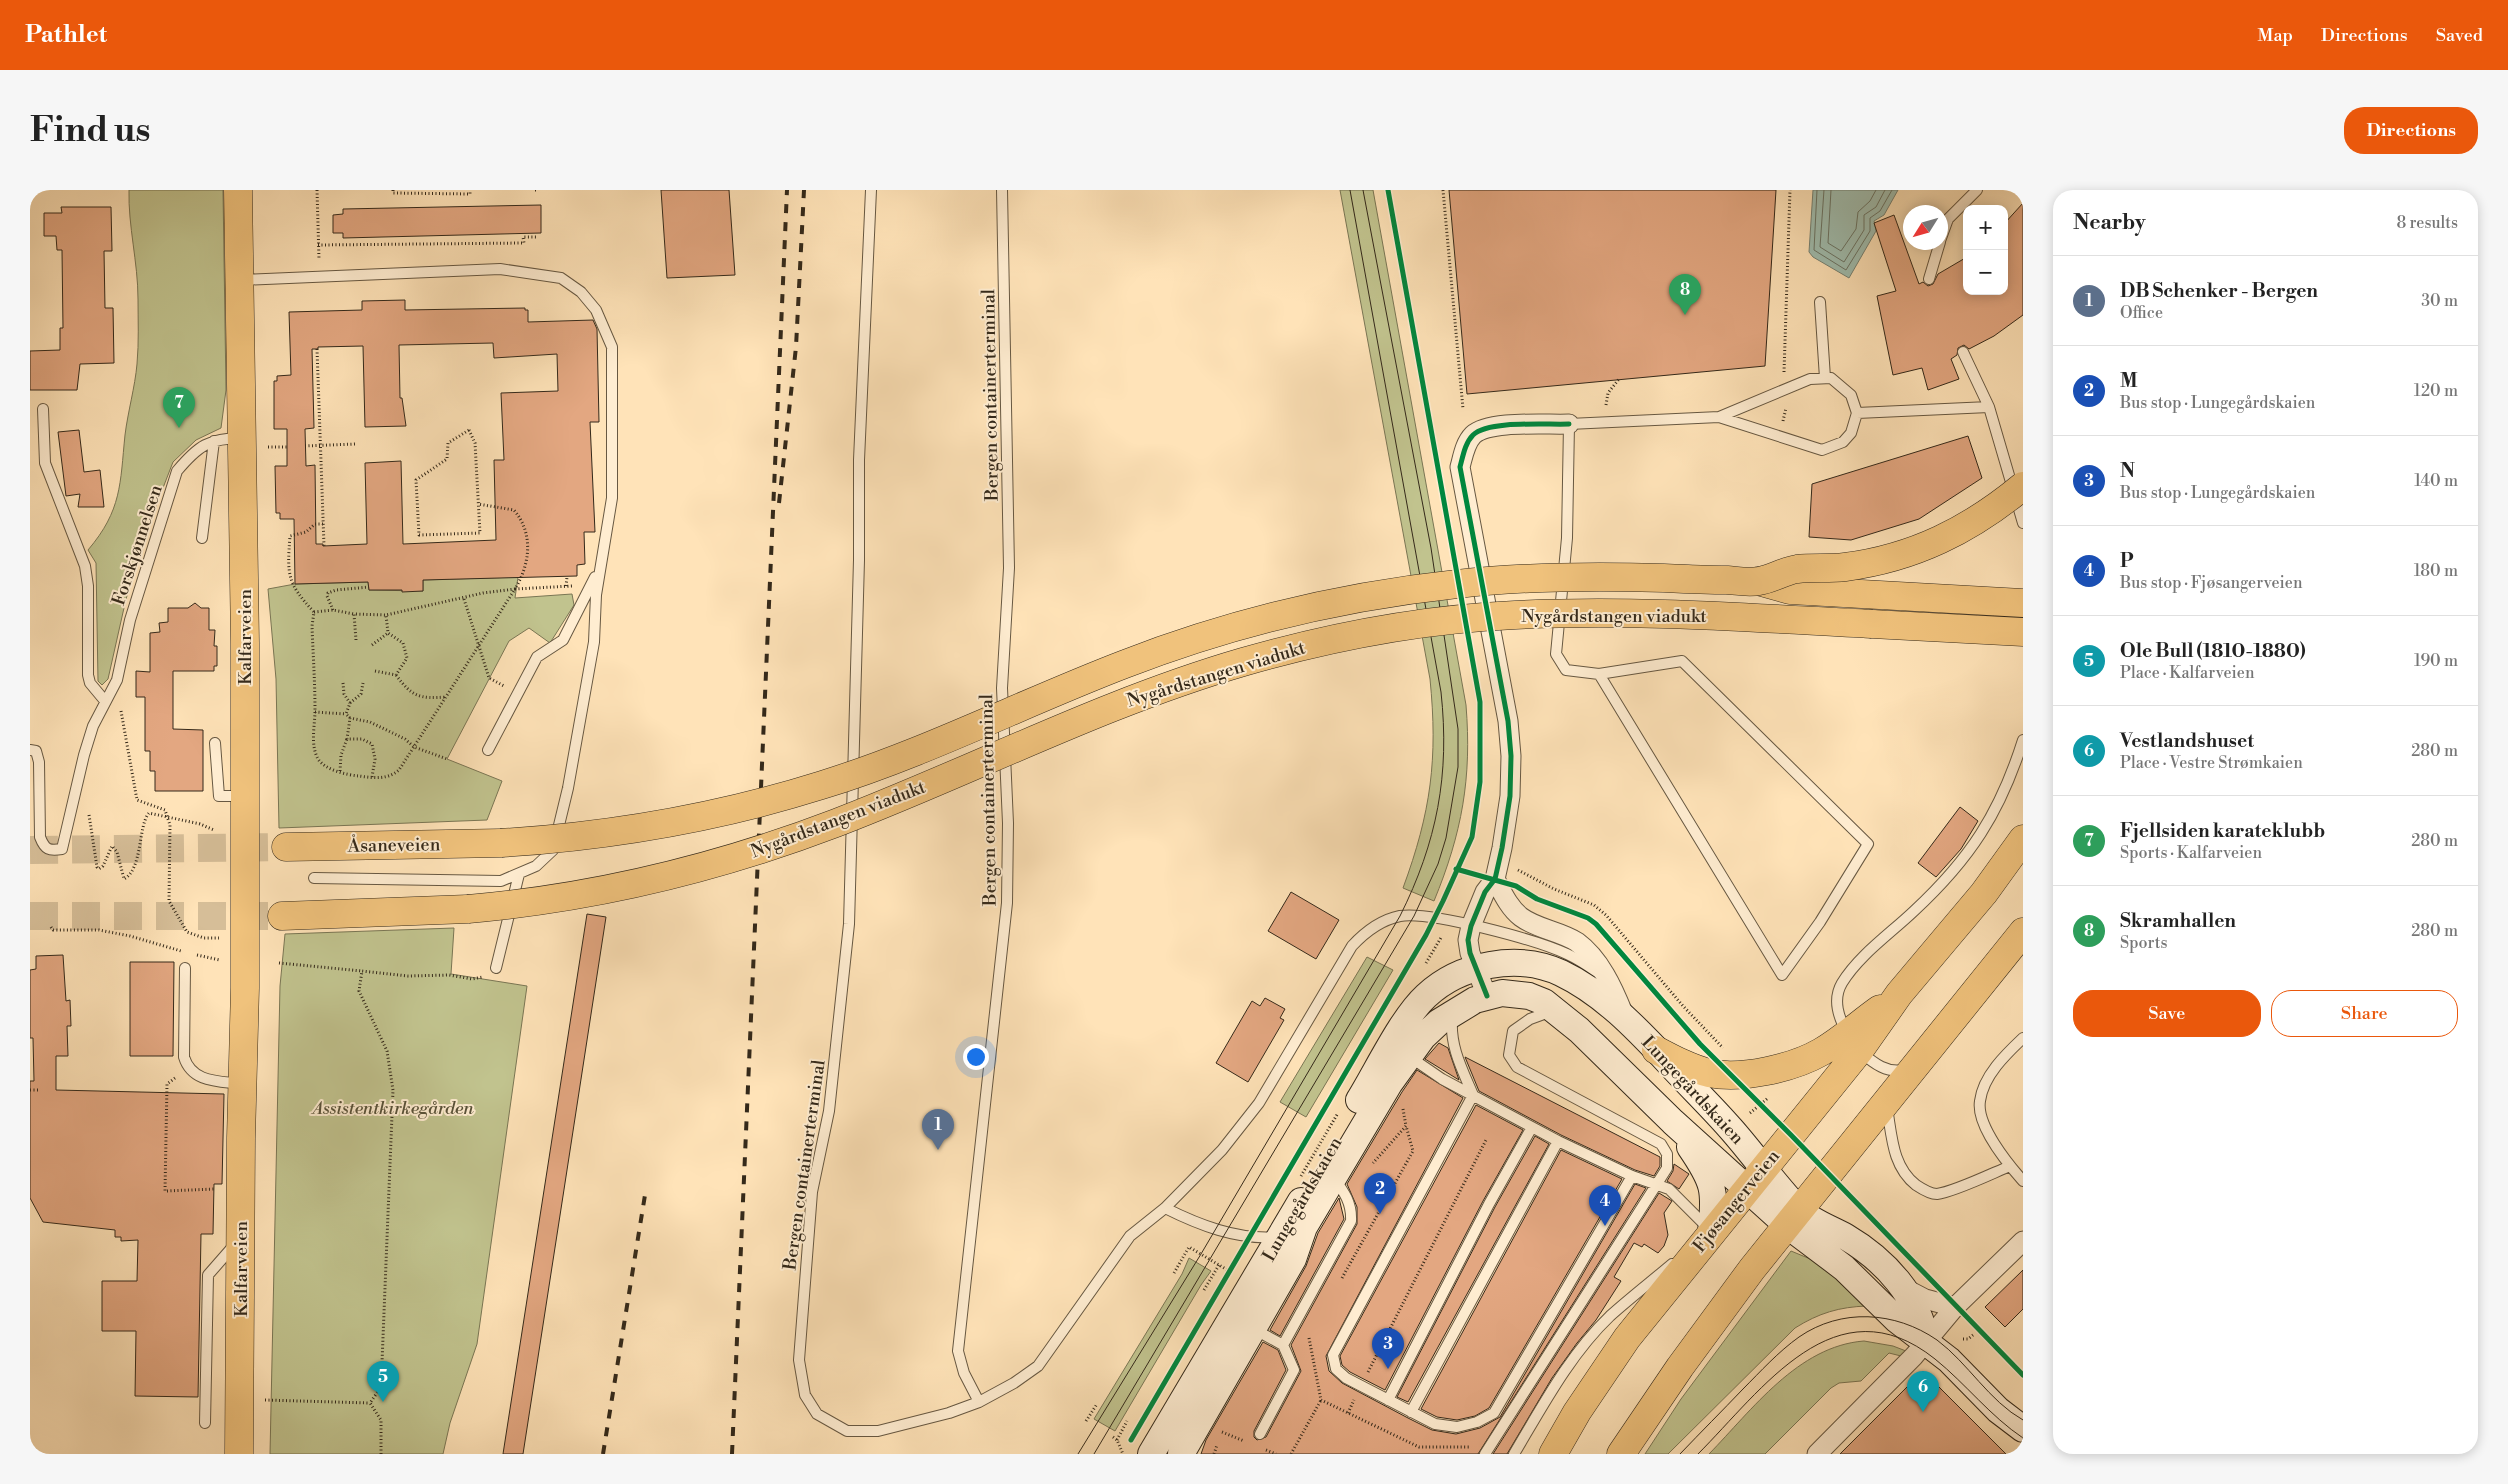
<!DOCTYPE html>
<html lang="en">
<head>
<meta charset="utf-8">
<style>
  :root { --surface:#fff; --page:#f6f6f6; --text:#222; --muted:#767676; --line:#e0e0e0; --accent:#ea580c }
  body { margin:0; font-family:"Libre Bodoni",serif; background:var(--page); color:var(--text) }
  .controls { position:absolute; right:15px; top:15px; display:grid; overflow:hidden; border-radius:10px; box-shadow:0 2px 12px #0003 }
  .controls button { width:45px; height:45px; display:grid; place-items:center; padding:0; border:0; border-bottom:1px solid var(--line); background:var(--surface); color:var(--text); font:25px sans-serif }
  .compass { position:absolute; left:1873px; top:15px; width:45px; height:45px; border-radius:50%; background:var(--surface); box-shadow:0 2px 12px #0003; rotate:233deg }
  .you { position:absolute; left:945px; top:866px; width:18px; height:18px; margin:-12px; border:4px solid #fff; border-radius:50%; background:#1a73e8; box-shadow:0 0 0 8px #1a73e833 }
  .badge { display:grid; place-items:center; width:32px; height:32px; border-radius:50%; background:var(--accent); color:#fff; font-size:16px; font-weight:700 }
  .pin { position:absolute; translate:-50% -41px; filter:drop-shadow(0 1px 2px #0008) }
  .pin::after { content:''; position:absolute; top:26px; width:18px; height:15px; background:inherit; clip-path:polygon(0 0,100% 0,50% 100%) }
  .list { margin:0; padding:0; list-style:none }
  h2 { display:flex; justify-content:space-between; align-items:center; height:65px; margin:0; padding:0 20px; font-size:21px }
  h2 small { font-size:16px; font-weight:400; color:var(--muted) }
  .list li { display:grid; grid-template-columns:32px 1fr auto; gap:15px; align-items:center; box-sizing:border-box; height:90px; padding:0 20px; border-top:1px solid var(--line) }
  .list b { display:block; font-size:19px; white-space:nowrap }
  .list p { margin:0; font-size:16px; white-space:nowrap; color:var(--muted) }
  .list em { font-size:16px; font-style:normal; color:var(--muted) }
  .actions { display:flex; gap:10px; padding:15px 20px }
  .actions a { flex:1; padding:11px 0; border:1px solid var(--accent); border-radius:20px; text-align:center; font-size:18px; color:var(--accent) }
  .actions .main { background:var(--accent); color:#fff }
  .map { position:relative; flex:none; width:1993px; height:1264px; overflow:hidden; border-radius:20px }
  header { display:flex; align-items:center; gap:30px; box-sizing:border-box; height:70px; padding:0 25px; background:var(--accent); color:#fff }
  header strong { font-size:24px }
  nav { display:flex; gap:28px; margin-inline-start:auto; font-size:18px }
  .intro { display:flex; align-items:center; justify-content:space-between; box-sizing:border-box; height:120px; padding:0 30px }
  h1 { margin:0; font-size:35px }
  .button { padding:12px 22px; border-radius:20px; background:var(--accent); color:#fff; font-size:18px; font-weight:700 }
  main { display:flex; gap:30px; padding:0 30px }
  aside { flex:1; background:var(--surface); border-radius:20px; box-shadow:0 2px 12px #0003 }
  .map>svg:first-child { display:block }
  .green { fill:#c1c38e; stroke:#7a7654 }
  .water { fill:#a0beb0; stroke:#758274 }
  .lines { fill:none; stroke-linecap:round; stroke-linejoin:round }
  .shore { stroke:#6a7465; stroke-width:1 }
  .building { fill:#e3a781; stroke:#34291a; fill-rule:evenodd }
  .highway-tunnel { stroke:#d6be98; stroke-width:28; stroke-dasharray:28 14; stroke-linecap:butt }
  .lane-casing { stroke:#675842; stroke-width:12 }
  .street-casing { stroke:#675842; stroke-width:21 }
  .secondary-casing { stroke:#34291a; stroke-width:28 }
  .primary-casing { stroke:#34291a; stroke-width:29 }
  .highway-casing { stroke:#34291a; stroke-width:29 }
  .path { stroke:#34291a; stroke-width:3; stroke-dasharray:1 2.5; stroke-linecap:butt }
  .lane { stroke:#ffedd1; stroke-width:10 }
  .street { stroke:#ffedd1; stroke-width:19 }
  .secondary { stroke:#ffedd1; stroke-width:26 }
  .primary { stroke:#f0c27c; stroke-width:28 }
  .highway { stroke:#f0c27c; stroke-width:28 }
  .tram { stroke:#34291a; stroke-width:1 }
  .rail { stroke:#34291a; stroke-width:4; stroke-dasharray:9 9; stroke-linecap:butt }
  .highway-bridge-casing { stroke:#34291a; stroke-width:29; stroke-linecap:butt }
  .highway-bridge { stroke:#f0c27c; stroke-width:28 }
  .cycleway-casing { stroke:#ffedd1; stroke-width:8 }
  .cycleway { stroke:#00873e; stroke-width:5 }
  .labels { text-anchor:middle; stroke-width:4; stroke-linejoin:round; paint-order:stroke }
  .street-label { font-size:18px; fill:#34291a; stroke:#ffedd1 }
  .park-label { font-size:18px; font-style:italic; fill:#575037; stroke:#ffedd1 }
</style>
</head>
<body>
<header>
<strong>Pathlet</strong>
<nav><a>Map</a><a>Directions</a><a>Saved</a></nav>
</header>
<div class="intro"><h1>Find us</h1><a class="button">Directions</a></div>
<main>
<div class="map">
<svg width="1993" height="1264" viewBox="0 0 1993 1264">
  <rect width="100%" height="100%" fill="#ffe3b8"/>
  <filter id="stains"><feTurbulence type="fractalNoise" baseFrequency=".004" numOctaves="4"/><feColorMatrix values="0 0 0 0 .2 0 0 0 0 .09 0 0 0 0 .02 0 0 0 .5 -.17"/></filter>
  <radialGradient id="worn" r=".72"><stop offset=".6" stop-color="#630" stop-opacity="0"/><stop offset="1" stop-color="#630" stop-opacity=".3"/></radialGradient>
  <path class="green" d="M99 0H193L196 200 191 238 166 250 143 272 121 329 96 409 78 489 72 495 68 491 66 373 58 360C92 320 90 294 95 245 98 221 105 197 107 174 109 152 108 130 108 109 108 72 98 36 99 0Z
    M1310 0H1343L1436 515C1442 588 1432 643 1404 711L1373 698C1401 622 1408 569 1400 489Z
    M488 387 485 408 542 404 544 415 520 453 499 438 479 451 417 569 472 591 457 630 249 638 246 489 238 399 265 394 338 392 339 400 393 401V390Z
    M424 738 421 784 497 796 447 1154 420 1233 413 1264H240L250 796 255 744Z
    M1337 767 1363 780 1276 927 1250 912Z
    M1761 1061 1790 1073 1837 1116C1809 1117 1789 1123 1765 1138L1638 1264H1615L1651 1209Z
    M1159 1068 1181 1081 1171 1095 1085 1241 1064 1229 1152 1084Z
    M1834 1151 1863 1156 1876 1161 1871 1166 1859 1163 1831 1191 1809 1193 1801 1198 1735 1264H1679C1722 1220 1768 1156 1834 1151Z"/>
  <path class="water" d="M1783 0H1868L1854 25 1844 31 1846 41 1819 88 1783 67 1779 62Z"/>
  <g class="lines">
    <path class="shore" d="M1787 0 1784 60 1816 80 1840 41V28L1850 21 1862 0
      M1794 0 1790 57 1814 72 1834 40V25L1846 17 1855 0
      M1801 0 1798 53 1811 61 1826 39 1828 22 1840 11 1846 0"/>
  </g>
  <path class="building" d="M631 0H699L705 85 637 88Z
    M1419 0H1746L1735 176 1437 204Z
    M1993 13V125L1964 146 1939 159 1934 155 1928 158 1927 165 1921 169 1929 189 1898 200 1892 178 1863 185 1847 106 1866 101 1844 33 1864 25 1889 94 1893 92 1898 96 1903 94 1908 84 1937 67V101H1974V34Z
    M511 15V43L313 48V43H303V25L313 24V19Z
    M31 17H81L82 61H74L75 118H83L84 173 50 174 47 200H0V161L30 160V138H33L32 60H27L26 46H14V23H32Z
    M375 110V120L495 118V120H498V132L563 130 567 139 569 232H560L565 342H554L555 374 547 375V386L393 390V401L372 402V400H339L338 392 265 394 264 329H250V323H246L245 276H257V239H244V191H247V186L261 185 259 122 332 120V111ZM463 153 464 168 527 164 528 201 471 203 474 270H464L466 350 373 354 371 271 335 273 337 354 293 356V354H286L285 275 276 276 275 239 284 238 282 159H288V157L333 156 335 237 376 236 372 208H370L369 155Z
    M49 240 54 282 70 280 74 317H48L50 304 36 306 28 242Z
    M1938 246 1952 288 1889 329 1821 350 1779 347 1782 294Z
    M165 413 171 418H179V440H185L184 456H187V476H184V481H143V539L173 540V601H125V581H120V561H115V507H106V481L120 482V443L130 442 129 433 138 432V418H158Z
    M1930 617 1948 631 1931 659 1906 687 1888 673Z
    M1261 702 1309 730 1286 769 1238 741Z
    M557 724 576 727 533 1006 493 1264H473Z
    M33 765 36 811 40 810 41 836H37L38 866H26V900L194 904 192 994H184L183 1044H171L168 1207 105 1206 106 1141H72V1091H107L108 1050 91 1051V1047H85V1040L13 1032 0 1008V891H4L3 848H0V780L6 779V766Z
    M100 772H144L143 866H100Z
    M1235 808 1255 819 1250 828 1254 830 1218 892 1186 873 1222 811 1230 816Z
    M1409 853 1418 858 1429 890 1395 869Z
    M1435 867 1630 967V976L1624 986 1605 980 1531 945 1449 901Z
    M1387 880 1433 908 1296 1166 1299 1181 1312 1193 1378 1228 1402 1240 1426 1244 1450 1238 1470 1227 1605 994 1616 998 1448 1264H1171L1176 1250 1233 1152 1248 1160 1256 1180 1224 1241V1247L1227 1250 1236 1247 1271 1181 1261 1155 1327 1034V1017L1317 994 1372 902Z
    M1446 915 1493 940 1453 1011 1355 1200 1320 1182 1312 1175 1310 1166Z
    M1505 946 1519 954 1378 1212 1367 1207 1465 1017Z
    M1531 960 1592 989 1459 1218 1445 1226 1427 1230 1407 1227 1391 1219Z
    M1644 974 1659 984 1649 999 1637 991 1643 981Z
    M1629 1003 1642 1011 1634 1023 1638 1045 1634 1056 1628 1063 1614 1054 1612 1057 1604 1053 1584 1087 1591 1091 1566 1130 1547 1153 1522 1188 1477 1264H1463Z
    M1309 1008 1314 1029 1250 1146 1240 1140 1276 1076 1288 1043Z
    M1993 1080V1119L1975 1137 1955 1117Z
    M1893 1181 1976 1264H1810Z"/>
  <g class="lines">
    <path class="highway-tunnel" d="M0 660 256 657
      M0 726H252"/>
    <defs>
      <path id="lane" d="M841 0 829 270V370L819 734 799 921 782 1002 769 1170 775 1205 787 1224 817 1241H848L919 1223 949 1212 984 1193 1008 1176 1100 1046 1135 1018 1192 960 1229 913 1322 756C1335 742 1350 730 1370 726 1401 721 1507 750 1537 764 1548 769 1557 775 1567 782
        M1910 51 1918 29 1947 0
        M1899 89 1910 52
        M211 90 470 79 531 88 551 102 566 120 582 157V308L566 405 564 452 538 598 523 660 506 676 471 691 284 688
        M1790 112 1795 188
        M1933 162 1959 217 1993 333
        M13 219 15 273 55 376 58 396V485L60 493 75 511
        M1827 223 1959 217
        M172 348 184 251
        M1569 484 1652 471 1838 654 1790 732 1752 785 1569 484 1536 480 1526 464 1537 348 1539 234 1689 227 1792 260 1813 252 1821 243 1827 223 1821 205 1801 188 1780 189 1689 227
        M185 553 189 606H214
        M0 560 6 561 9 572 10 647C15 660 19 661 32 659L54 565 63 536 87 490 100 430 147 281C168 256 179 248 212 248
        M458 560 507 467 533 450 565 387
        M155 778 154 867C162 893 189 891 211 894
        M466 778 489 684
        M1422 828C1420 857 1432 879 1443 905
        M1817 843C1809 828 1802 810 1812 793 1829 765 1861 743 1884 721 1940 669 1970 623 1993 550
        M1993 848C1976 864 1953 886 1950 911 1946 935 1978 974 1993 991
        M1830 861C1843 873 1858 885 1877 879
        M1380 867 1412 889 1528 951 1602 986 1639 999 1679 1039
        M1443 905 1303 1165 1306 1179 1316 1188 1405 1234 1427 1237 1447 1232 1464 1223 1602 986
        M1857 918C1862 946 1862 976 1886 995 1892 999 1901 1004 1907 1004 1924 1002 1963 983 1980 976
        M1135 1018C1169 1035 1207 1050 1246 1047
        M1222 1138 1253 1155 1264 1180 1230 1244
        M1253 1155 1321 1031C1322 1013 1314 1002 1304 988
        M1358 1210 1459 1014 1502 937
        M949 1212 934 1183 928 1161 977 713 978 633 972 498 979 378 972 0
        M1381 1222 1528 951
        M175 1233 178 1085 206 1053
        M1455 1264 1637 978V964L1631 954 1487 877 1479 865 1483 841 1500 829 1522 821
        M1484 1264C1512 1217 1540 1164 1580 1126 1600 1108 1622 1091 1642 1074"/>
      <path id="street" d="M1465 689C1472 702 1479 718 1491 727 1507 739 1530 741 1547 752 1570 769 1583 798 1593 823
        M1457 806 1440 763 1438 750 1441 736 1455 702 1465 689 1472 658 1480 606 1481 566 1478 531 1430 277C1433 266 1435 253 1443 245 1459 230 1517 235 1539 234
        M1874 1098 1895 1109 1925 1117
        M1787 1264 1884 1166 1925 1117 1993 1051"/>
      <path id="secondary" d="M1329 910C1347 881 1372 828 1396 806 1430 774 1488 763 1531 783 1573 803 1607 839 1638 872 1659 895 1681 916 1701 939 1724 965 1744 994 1768 1019 1781 1032 1800 1038 1816 1047 1855 1070 1889 1107 1896 1152
        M1660 957C1684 992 1686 1000 1681 1042
        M1121 1264 1271 1011
        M1151 1264 1263 1069 1274 1037 1359 894 1393 847 1409 832 1445 810 1472 803 1499 806 1514 812 1549 840 1643 932 1757 1035 1814 1078 1867 1130 1919 1170 1968 1220 1993 1239"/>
      <path id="primary" d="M208 0 215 453V798L211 948 209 1264"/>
      <path id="highway" d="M1728 391 1760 400 1993 413
        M1842 434 1993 442
        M256 657 471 653
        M252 726 438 719
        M1626 860C1643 869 1660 878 1679 883 1711 890 1763 878 1791 862 1812 850 1830 833 1850 819
        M1523 1264 1547 1222 1597 1148 1829 861 1869 804 1954 703 1993 649
        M1591 1264 1650 1177 1722 1079 1993 742"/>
    </defs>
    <use href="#lane" class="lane-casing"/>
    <use href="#street" class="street-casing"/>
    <use href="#secondary" class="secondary-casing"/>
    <use href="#primary" class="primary-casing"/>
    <use href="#highway" class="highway-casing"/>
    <path class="path" d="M287 0 289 69
      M363 0V3L440 4V0
      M505 0H506
      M1413 0 1433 219
      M288 55 494 53 493 47H507
      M287 159 294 356
      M1754 182 1760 0
      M1576 215 1578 203 1589 189
      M1753 231 1756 218
      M439 240 445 253 450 343 389 345 386 290 417 269 418 253Z
      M275 256 325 254
      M238 257H257
      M293 334H285L276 342 260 346C257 385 257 393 284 422L282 436C283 464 285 492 285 520 285 536 280 554 288 569 295 580 317 585 329 586 344 588 357 590 369 580L485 399 542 396
      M536 396 537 387
      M434 409 459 488 474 496
      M303 420 297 406 298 403 306 400 339 397
      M284 422 303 420 324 424
      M326 450 324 424 356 425
      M342 455 358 443
      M345 481 366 485 377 468 373 453 358 443 356 425 453 403 485 399C500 374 504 344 484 320L448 314
      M366 485C382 507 390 509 416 507
      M313 493 314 504 320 513 316 524 320 528
      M320 513 331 504 333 493
      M91 521 107 610 135 620 140 635 139 711 157 742 174 748H189
      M285 522 316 524
      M310 581 311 565 317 549
      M342 587 345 569 342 554 332 549H317L320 528 340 532 375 549 384 557 417 569
      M59 625 67 677 69 679 73 676 82 656 87 662 94 689C113 679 108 635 119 623L170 634 184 640
      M1488 680 1524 699 1564 715 1576 725 1653 816 1693 858
      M21 737 23 740H69L100 746 151 761
      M167 765 190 770
      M249 773 332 781
      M1396 773 1412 746
      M145 888 137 894 135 1001 185 999
      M0 900H9
      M1373 919 1376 936
      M1720 923 1738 908
      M1271 986 1308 923
      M1144 1083 1159 1057 1199 1081
      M1312 1088 1383 961 1376 936 1343 973
      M1174 1100 1189 1075
      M1279 1148 1291 1210 1389 1257H1441
      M1933 1149H1938L1943 1145
      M1338 1182 1456 950
      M235 1210 340 1213
      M1318 1223 1324 1210
      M1056 1231 1067 1214
      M1192 1242 1214 1251
      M1083 1247 1087 1250 1093 1264
      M1087 1250 1097 1231
      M1236 1260 1246 1264
      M351 1264V1230L340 1213 351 1197 363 900 357 861 329 801 332 781 378 786 419 785 442 789 453 787
      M1184 1264 1187 1255
      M1261 1264 1291 1210"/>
    <use href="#lane" class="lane"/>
    <use href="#street" class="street"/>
    <use href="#secondary" class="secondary"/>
    <use href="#primary" class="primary"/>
    <use href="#highway" class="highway"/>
    <path class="tram" d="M1048 1264 1171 1064 1370 726C1407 652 1420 585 1411 502L1320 0
      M1064 1264 1384 726 1408 674 1416 648 1428 577V539L1401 358 1333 0
      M1650 1264C1671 1242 1692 1221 1713 1199 1731 1181 1748 1162 1769 1147 1811 1118 1865 1121 1907 1150 1938 1173 1959 1211 1993 1230
      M1668 1264C1732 1200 1806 1090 1905 1169 1936 1194 1960 1226 1993 1248"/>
    <path class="rail" d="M749 313 766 157 774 0
      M573 1264 615 1005
      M702 1264 757 0"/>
    <defs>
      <path id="highway-bridge" d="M471 653C581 646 687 628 792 595 896 563 993 513 1095 474 1201 433 1314 406 1427 394 1496 386 1565 386 1634 388 1655 389 1676 390 1697 390 1708 391 1719 393 1729 391 1742 389 1754 381 1767 379 1783 377 1799 379 1815 377 1884 368 1940 340 1993 296
        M438 719C564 708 688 678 806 633 942 581 1072 513 1213 472 1300 447 1394 429 1485 425 1604 419 1723 428 1842 434"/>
    </defs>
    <use href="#highway-bridge" class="highway-bridge-casing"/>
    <use href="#highway-bridge" class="highway-bridge"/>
    <defs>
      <path id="cycleway" d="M1426 679 1486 696 1507 709 1558 728 1566 734 1670 854 1761 945 1993 1185
        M1457 806 1440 763 1438 750 1441 736 1455 702 1465 689 1472 658 1480 606 1481 566 1478 531 1430 277C1433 266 1435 253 1443 245 1459 230 1517 235 1539 234
        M1101 1250 1396 745 1413 711 1442 647 1450 592V512L1358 0"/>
    </defs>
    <use href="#cycleway" class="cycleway-casing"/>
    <use href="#cycleway" class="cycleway"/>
  </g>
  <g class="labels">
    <g class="street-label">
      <text transform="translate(960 205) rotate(-91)" y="6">Bergen containerterminal</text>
      <text transform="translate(107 355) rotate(-72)" y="6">Forskjønnelsen</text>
      <text x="1584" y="432">Nygårdstangen viadukt</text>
      <text transform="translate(215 447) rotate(-90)" y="6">Kalfarveien</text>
      <text transform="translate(1186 484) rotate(-17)" y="6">Nygårdstangen viadukt</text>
      <text transform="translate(958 610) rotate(-91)" y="6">Bergen containerterminal</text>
      <text transform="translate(808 629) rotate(-21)" y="6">Nygårdstangen viadukt</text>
      <text transform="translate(364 655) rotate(-1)" y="6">Åsaneveien</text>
      <text transform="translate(1663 900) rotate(47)" y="6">Lungegårdskaien</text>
      <text transform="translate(774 975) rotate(-82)" y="6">Bergen containerterminal</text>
      <text transform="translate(1272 1009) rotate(-60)" y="6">Lungegårdskaien</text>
      <text transform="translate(1706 1011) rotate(-51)" y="6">Fjøsangerveien</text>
      <text transform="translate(211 1079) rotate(-90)" y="6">Kalfarveien</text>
    </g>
    <g class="park-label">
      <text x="363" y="924">Assistentkirkegården</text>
    </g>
  </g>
  <rect width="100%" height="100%" filter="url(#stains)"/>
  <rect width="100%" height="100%" fill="url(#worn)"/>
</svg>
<div class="controls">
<button>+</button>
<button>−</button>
</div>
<svg class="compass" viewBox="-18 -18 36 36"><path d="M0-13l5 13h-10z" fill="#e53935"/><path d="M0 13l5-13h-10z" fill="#767676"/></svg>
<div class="you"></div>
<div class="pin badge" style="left:908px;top:960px;background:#5c6f8a">1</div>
<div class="pin badge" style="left:1350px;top:1024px;background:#1a4fb4">2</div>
<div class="pin badge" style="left:1358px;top:1179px;background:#1a4fb4">3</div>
<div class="pin badge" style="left:1575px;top:1036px;background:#1a4fb4">4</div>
<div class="pin badge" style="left:353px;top:1212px;background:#0f9aa8">5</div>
<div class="pin badge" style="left:1893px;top:1222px;background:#0f9aa8">6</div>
<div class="pin badge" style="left:149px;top:238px;background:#2e9e5b">7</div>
<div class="pin badge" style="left:1655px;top:125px;background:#2e9e5b">8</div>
</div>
<aside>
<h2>Nearby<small>8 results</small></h2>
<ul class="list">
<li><span class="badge" style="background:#5c6f8a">1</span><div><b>DB Schenker - Bergen</b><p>Office</p></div><em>30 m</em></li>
<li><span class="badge" style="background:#1a4fb4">2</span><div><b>M</b><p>Bus stop · Lungegårdskaien</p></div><em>120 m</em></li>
<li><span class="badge" style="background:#1a4fb4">3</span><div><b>N</b><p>Bus stop · Lungegårdskaien</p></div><em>140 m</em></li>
<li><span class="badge" style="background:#1a4fb4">4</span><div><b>P</b><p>Bus stop · Fjøsangerveien</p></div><em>180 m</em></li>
<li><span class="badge" style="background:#0f9aa8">5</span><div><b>Ole Bull (1810-1880)</b><p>Place · Kalfarveien</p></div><em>190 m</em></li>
<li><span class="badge" style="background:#0f9aa8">6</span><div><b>Vestlandshuset</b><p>Place · Vestre Strømkaien</p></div><em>280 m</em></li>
<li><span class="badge" style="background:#2e9e5b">7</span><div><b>Fjellsiden karateklubb</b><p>Sports · Kalfarveien</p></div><em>280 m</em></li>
<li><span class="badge" style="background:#2e9e5b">8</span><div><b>Skramhallen</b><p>Sports</p></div><em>280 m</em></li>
</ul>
<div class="actions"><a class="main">Save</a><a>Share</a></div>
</aside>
</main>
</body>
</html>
